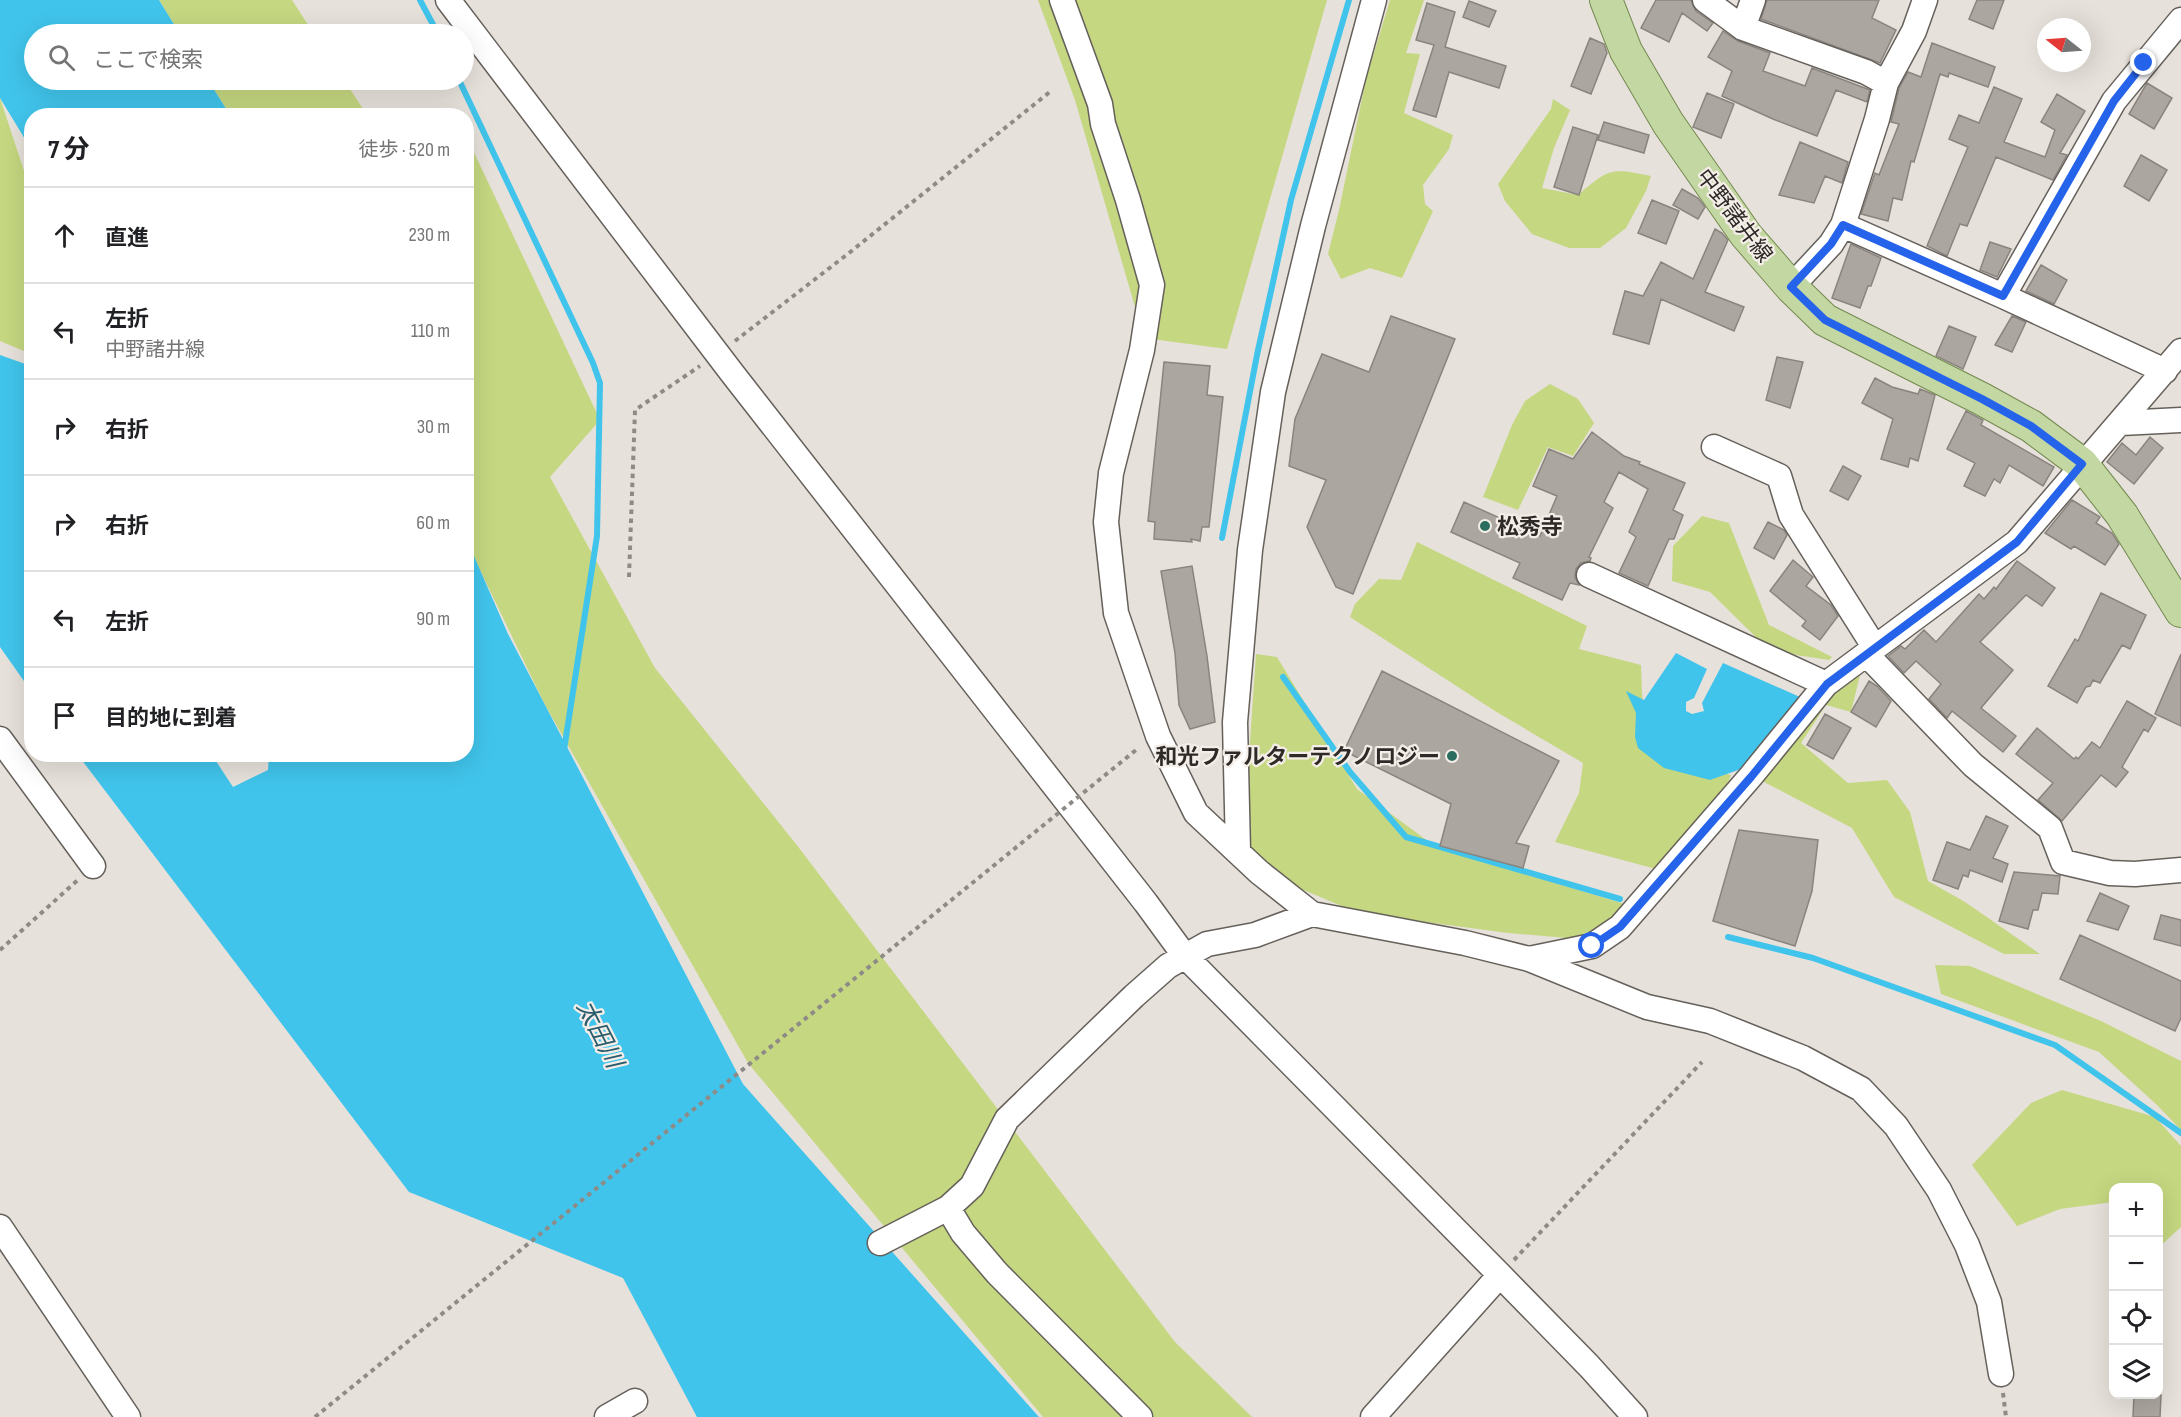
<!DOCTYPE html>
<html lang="ja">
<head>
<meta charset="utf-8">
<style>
  :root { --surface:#fff; --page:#f2f2f2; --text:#202124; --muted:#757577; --line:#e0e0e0 }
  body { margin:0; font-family:"Sofia Sans Condensed","Noto Sans JP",sans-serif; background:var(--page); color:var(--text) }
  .controls { position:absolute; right:18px; bottom:18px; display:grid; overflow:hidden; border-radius:12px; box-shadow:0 6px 24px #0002 }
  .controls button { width:54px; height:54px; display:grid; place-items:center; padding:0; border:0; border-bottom:2px solid var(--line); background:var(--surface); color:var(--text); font:30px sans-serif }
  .compass { position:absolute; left:2037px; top:18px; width:54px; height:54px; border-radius:50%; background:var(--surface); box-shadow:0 6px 24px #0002; rotate:287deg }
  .stop { position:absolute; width:18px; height:18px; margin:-14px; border:4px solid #2563eb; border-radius:50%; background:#fff }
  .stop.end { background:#2563eb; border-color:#fff; box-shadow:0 2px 6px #0008 }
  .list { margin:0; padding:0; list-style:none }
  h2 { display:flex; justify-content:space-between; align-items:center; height:78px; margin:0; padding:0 24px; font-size:26px }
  h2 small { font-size:20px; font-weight:400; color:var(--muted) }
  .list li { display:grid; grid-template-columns:39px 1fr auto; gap:18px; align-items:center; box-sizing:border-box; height:96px; padding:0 24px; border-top:2px solid var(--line) }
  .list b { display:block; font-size:22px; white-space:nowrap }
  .list p { margin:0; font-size:20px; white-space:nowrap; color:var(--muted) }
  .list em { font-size:20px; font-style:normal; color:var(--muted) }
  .icon { flex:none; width:33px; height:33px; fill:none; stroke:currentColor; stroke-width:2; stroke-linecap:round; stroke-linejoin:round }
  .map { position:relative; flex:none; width:2181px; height:1417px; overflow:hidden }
  .search { position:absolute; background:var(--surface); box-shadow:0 6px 24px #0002; left:24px; top:24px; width:450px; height:66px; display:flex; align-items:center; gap:15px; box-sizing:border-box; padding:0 21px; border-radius:33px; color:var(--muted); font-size:22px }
  .panel { position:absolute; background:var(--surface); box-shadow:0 6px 24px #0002; left:24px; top:108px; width:450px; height:654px; border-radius:24px }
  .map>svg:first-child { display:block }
  .green { fill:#c5d780 }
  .water { fill:#41c4eb }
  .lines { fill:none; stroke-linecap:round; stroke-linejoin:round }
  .stream { stroke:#41c4eb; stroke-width:6 }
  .building { fill:#aca6a0; stroke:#8a847f; stroke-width:1.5 }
  .minor-casing { stroke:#66605b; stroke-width:27 }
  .major-casing { stroke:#74894f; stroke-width:34 }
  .path { stroke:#8e8a86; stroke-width:4; stroke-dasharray:4.5 4.5; stroke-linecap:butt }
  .minor { stroke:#fff; stroke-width:24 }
  .major { stroke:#c2d7a2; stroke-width:32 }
  .path-bridge { stroke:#8e8a86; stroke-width:4; stroke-dasharray:4.5 4.5; stroke-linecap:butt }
  .route { stroke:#2563eb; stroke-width:8 }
  .poi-dot { fill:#2b6e5f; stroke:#f5eee8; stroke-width:2 }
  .labels { text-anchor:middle; stroke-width:4.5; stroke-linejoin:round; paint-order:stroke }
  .street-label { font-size:22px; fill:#2d2a28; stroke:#f5eee8 }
  .poi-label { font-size:22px; font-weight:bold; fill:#2d2a28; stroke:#f5eee8; text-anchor:start }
  .water-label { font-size:24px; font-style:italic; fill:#285c6c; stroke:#f5eee8 }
</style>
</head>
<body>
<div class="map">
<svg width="2181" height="1417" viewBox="0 0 2181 1417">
  <rect width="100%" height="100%" fill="#e7e1db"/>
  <path class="green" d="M159 0H292L314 34H180Z
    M1038 0H1327L1227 349 1144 338 1075 100Z
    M1390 0H1424L1406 53 1420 54 1404 113 1453 135 1449 149 1423 185 1425 204 1433 211 1402 278 1370 268 1341 279 1328 254 1339 210 1366 79Z
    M208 80H344L367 115H230Z
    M0 98 31 192V354L0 341Z
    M1553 99 1570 110 1554 148 1542 188 1578 195C1610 168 1610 168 1651 176L1646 191 1626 228 1600 248H1569L1532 234 1505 201 1498 184 1551 109Z
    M471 146 600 420 550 477 655 668 796 844 1175 1342 1252 1417H1043L748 1063 544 703 467 543 466 149Z
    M1550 384 1578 399 1594 423 1573 456 1548 447 1518 510 1483 497 1512 425 1525 401Z
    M1702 516 1729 523 1769 625 1832 657 1829 660 1770 651 1710 592 1672 581 1673 546Z
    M1417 542 1587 626 1579 649 1641 665 1642 694 1648 734 1706 769 1731 775 1718 810 1660 870 1555 842 1579 793 1583 763 1495 711 1350 617 1355 604 1379 579 1401 580Z
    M1256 654 1277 657 1357 789 1436 847 1628 905 1590 940 1508 933 1358 913 1299 888 1248 850 1244 829Z
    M1860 675 1851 712 1826 705 1801 743 1848 783 1887 780 1910 812 1928 881 1965 902 2040 954H2004L1894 897 1852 828 1764 782 1766 762 1830 696Z
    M1935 965 1970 966 2101 1021 2181 1061V1130L2157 1105 2099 1052 1941 994Z
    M2062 1090 2155 1117 2181 1146V1227L2159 1247 2158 1188H2114L2113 1202 2060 1209 2017 1226 1972 1165 2031 1103Z"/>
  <path class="water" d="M0 0H159L180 34H34V80H208L230 115 32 116 31 149 0 98Z
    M0 355 31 366V691L0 647Z
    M467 540 508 634 743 1084 1039 1417H697L623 1278 409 1192 78 755H212L233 787 268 770 269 755 466 754Z
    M1676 653 1707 669 1694 698 1686 702V711L1692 714 1704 711 1702 703 1723 663 1800 697 1741 769 1710 780 1664 768 1638 748 1635 737 1636 713 1626 691 1644 700Z"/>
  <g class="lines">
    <path class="stream" d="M420 0 438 34
      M459 80 593 363 600 383 597 536 564 750
      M1222 538 1257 355 1291 200 1349 0
      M1283 677 1350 772 1406 837 1620 899
      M1728 937 1813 958 2055 1045 2181 1133"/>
  </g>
  <path class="building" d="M1656 0H1691L1696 11 1713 23 1707 31 1682 13 1669 42 1641 28Z
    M1767 0H1879L1872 18 1896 30 1880 63 1761 19Z
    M1977 0H2004L1993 29 1969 19Z
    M1469 1 1496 11 1489 27 1463 17Z
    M1427 3 1455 12 1445 47 1506 66 1499 88 1449 72 1436 117 1413 110 1434 45 1416 40Z
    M1723 31 1738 41 1770 53 1763 71 1805 86 1812 68 1870 90 1867 102 1836 90 1817 136 1773 119 1722 96 1732 71 1708 57Z
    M1590 38 1604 44 1607 53 1591 94 1571 86Z
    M1932 43 1995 67 1988 87 1949 73 1948 77 1940 74 1914 162 1911 161 1902 200 1893 198 1888 221 1861 214 1875 173 1879 175 1899 124 1891 122 1899 88 1908 72 1921 77Z
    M2147 83 2172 98 2154 129 2129 114Z
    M1994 87 2022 99 2004 142 2045 157 2055 130 2041 122 2057 94 2085 111 2060 153 2067 155 2053 180 1996 157 1967 226 1960 224 1947 256 1927 246 1968 147 1949 139 1959 115 1979 123Z
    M1707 93 1734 104 1721 138 1693 127Z
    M1604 122 1649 135 1644 153 1598 140Z
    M1573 127 1598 135 1579 195 1554 187Z
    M1800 142 1848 162 1842 183 1825 176 1814 203 1779 195Z
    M2141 155 2167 170 2149 201 2124 186Z
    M1682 189 1698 198 1705 207 1698 219 1673 205Z
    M1652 200 1679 211 1666 244 1638 233Z
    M1715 229 1722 233 1728 240 1705 292 1744 307 1734 331 1661 299 1649 344 1613 334 1625 291 1643 296 1661 262 1693 279Z
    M1990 242 2011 249 1997 277 1980 270Z
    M1851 244 1881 258 1871 286H1868L1860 308 1832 298Z
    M2041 265 2067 280 2054 304 2026 291Z
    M1391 316 1455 339 1353 594 1336 587 1307 527 1326 480 1289 466 1295 419 1322 354 1369 372Z
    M2012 316 2026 322 2012 352 1995 345Z
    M1949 326 1976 337 1963 369 1936 356Z
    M1777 357 1803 362 1790 408 1766 400Z
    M1164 362 1210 366 1207 395 1223 397 1209 527H1202L1200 541 1191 539 1192 542 1154 539 1155 522 1148 521Z
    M1875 378 1892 387 1918 394 1920 389 1935 395 1918 461 1910 458 1908 467 1881 459 1893 419 1862 403Z
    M1966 411 1983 420 1981 425 2054 467 2043 486 2009 465 2000 483 1994 479 1985 496 1964 486 1975 463 1947 449Z
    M1592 432 1624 456 1640 462 1639 464 1685 483 1673 510 1683 515 1674 539H1669L1648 586 1619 573 1636 537 1629 532 1648 489 1619 472 1604 502 1613 508 1589 557 1591 558 1590 561 1581 563 1576 569 1575 577 1579 585 1570 583 1562 600 1513 578 1520 563 1451 532 1464 502 1540 536 1557 496 1533 486 1549 449 1573 459Z
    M2150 437 2163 448 2134 484 2107 462 2122 443 2136 455Z
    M1843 466 1861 476 1848 500 1830 491Z
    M2072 500 2100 517 2096 523 2112 533 2119 544 2105 565 2074 546 2071 549 2045 533Z
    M1768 522 1784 530 1787 535 1774 559 1754 548Z
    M1793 560 1813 577 1806 586 1831 605 1838 616 1820 640 1802 626 1806 621 1770 591Z
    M2017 561 2055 588 2042 606 2026 595 1980 642 2013 670 1981 708 2016 736 2003 752 1952 711 1947 718 1929 699 1941 684 1916 661 1904 673 1888 656 1901 646 1905 649 1924 630 1936 642 1979 594 1984 599 1994 587 1996 589Z
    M1192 566 1207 656 1215 722 1190 729 1179 705 1175 653 1161 571Z
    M2101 593 2146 615 2130 649 2122 645 2100 683 2093 680 2090 686 2086 687 2077 703 2048 686 2075 639 2078 641Z
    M2181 654V726L2155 714Z
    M1382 671 1559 761 1516 843 1529 846 1523 868 1440 846 1451 804 1344 751Z
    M1869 681 1877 686 1891 701 1876 727 1851 712Z
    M2127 701 2156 718 2148 732 2144 729 2122 767 2128 772 2116 787 2101 775 2062 821 2038 800 2053 783 2016 754 2037 728 2074 759 2076 757 2078 759 2092 742 2100 748Z
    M1825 714 1851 728 1833 759 1807 745Z
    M1986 816 2008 826 1993 858 2008 864 2002 882 1970 870 1968 877 1963 875 1958 889 1933 880 1947 842 1970 850Z
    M1739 830 1818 840 1812 891 1795 946 1713 921Z
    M2014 872 2060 876 2058 894 2042 893 2038 910H2033L2028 929 1999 921Z
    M2100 893 2129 906 2118 930 2087 921Z
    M2161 915 2181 920V946L2154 939Z
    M2080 935 2181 981V1018L2175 1031 2060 979Z
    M2134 1395H2161L2160 1417H2133Z"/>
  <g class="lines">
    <defs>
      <path id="minor" d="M448 0 732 373 1146 903 1184 955 1500 1275 1589 1366 1635 1417
        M1062 0 1100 104 1103 124 1128 200 1152 285 1142 350 1111 473 1106 522 1116 613 1158 736 1196 813 1259 872 1312 914 1465 943 1529 959 1647 1007 1710 1021 1803 1058 1861 1089 1896 1126 1939 1190 1967 1245 1989 1302 2001 1374
        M1705 0 1743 28 1866 72 1886 83
        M1743 28 1753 0
        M1843 225 2003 296 2165 371
        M1791 287 1831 244 1843 225 1877 119 1886 83 1914 31 1925 0
        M2003 296 2114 101 2181 20
        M2121 423 2181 420
        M1714 447 1779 476 1791 515 1875 648
        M1589 575 1826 684
        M1867 655 1973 765 2050 828 2063 862 2110 873 2135 874 2181 870
        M0 739 93 866
        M1238 851 1235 722 1250 550 1273 392 1313 226 1374 0
        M1529 959 1592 946 1620 927 1751 776 1826 684 2017 542 2181 351
        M948 1208 963 1233 997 1273 1140 1417
        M0 1227 128 1417
        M880 1243 948 1208 972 1186 1007 1119 1134 996 1168 966 1207 944 1255 935 1312 914
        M607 1417 635 1401
        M1373 1417 1500 1275"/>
      <path id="major" d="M1606 0 1626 51 1668 123 1746 235 1791 287 1825 320 1982 399 2031 426 2082 464 2122 515 2181 611"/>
    </defs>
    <use href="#minor" class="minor-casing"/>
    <use href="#major" class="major-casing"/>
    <path class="path" d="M735 341 849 253 1051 91
      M629 577 635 410 700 366
      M0 950 79 879
      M1514 1260 1702 1062
      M2003 1393 2006 1417"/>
    <use href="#minor" class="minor"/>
    <use href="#major" class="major"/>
    <path class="path-bridge" d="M315 1417 1136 750"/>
  </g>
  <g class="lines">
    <path class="route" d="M1592 946 1620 927 1751 777 1827 684 2017 542 2082 464 2031 426 1982 399 1825 320 1791 287 1831 244 1843 225 2003 296 2114 101 2144 63"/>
  </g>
  <g class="poi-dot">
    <circle cx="1485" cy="526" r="6"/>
    <circle cx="1452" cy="756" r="6"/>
  </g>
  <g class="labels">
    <g class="street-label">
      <text transform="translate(1735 215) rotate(53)" y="8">中野諸井線</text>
    </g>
    <g class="poi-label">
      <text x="1497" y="534">松秀寺</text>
      <text x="1440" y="764" text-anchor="end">和光ファルターテクノロジー</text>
    </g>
    <g class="water-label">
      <text transform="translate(600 1034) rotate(63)" y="8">太田川</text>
    </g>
  </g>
</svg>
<div class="controls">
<button>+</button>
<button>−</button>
<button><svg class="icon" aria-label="locate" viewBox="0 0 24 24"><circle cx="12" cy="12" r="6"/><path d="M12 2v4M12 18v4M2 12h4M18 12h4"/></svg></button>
<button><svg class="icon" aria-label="layers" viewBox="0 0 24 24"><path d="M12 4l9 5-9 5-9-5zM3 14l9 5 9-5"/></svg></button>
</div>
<svg class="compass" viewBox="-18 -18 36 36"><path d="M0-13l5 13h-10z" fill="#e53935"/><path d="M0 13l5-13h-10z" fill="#757577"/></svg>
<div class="stop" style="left:1592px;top:946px"></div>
<div class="stop end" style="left:2144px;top:63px"></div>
<div class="search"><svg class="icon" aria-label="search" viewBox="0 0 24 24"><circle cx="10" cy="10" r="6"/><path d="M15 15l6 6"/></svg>ここで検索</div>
<section class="panel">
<h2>7 分<small>徒歩 · 520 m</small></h2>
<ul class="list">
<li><svg class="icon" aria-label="ahead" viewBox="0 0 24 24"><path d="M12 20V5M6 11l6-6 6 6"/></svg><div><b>直進</b></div><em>230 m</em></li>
<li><svg class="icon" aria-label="left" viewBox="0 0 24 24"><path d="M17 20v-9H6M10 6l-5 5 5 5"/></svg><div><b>左折</b><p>中野諸井線</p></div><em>110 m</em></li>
<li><svg class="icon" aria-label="right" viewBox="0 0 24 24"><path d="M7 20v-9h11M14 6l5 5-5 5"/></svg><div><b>右折</b></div><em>30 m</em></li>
<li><svg class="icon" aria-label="right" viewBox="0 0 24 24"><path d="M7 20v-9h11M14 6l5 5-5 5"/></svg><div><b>右折</b></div><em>60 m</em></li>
<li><svg class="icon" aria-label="left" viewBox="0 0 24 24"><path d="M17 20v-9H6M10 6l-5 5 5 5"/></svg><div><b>左折</b></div><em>90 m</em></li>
<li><svg class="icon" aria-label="arrive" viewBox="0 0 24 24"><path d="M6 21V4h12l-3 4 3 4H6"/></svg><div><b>目的地に到着</b></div></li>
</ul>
</section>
</div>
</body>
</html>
